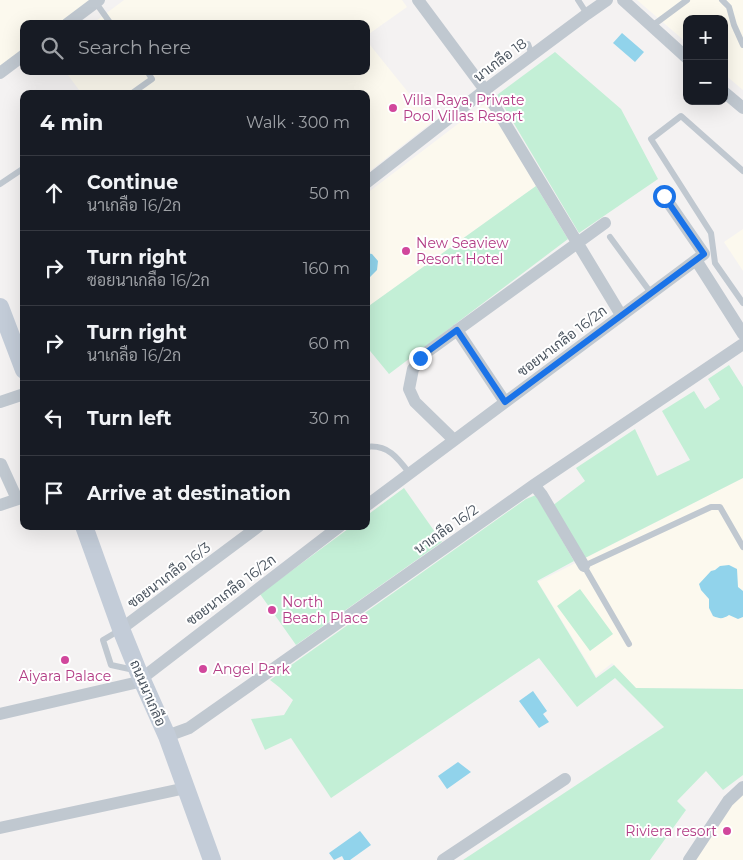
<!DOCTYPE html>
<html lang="en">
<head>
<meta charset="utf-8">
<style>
  :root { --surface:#171b24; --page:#242831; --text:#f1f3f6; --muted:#9ea1a6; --line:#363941 }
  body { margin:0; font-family:Montserrat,Sarabun,sans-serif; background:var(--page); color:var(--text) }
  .controls { position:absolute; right:15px; top:15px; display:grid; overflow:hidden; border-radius:10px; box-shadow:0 5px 20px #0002 }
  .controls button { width:45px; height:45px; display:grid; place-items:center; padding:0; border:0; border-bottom:1px solid var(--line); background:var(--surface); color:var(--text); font:25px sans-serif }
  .stop { position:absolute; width:15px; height:15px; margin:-11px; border:4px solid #1a73e8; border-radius:50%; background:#fff }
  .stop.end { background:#1a73e8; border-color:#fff; box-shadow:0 1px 5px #0008 }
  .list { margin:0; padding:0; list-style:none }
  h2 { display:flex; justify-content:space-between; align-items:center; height:65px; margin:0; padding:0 20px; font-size:21px }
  h2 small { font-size:16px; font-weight:400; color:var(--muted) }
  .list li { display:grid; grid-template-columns:32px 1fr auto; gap:15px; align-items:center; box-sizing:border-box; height:75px; padding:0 20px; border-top:1px solid var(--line) }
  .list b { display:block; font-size:19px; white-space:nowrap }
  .list p { margin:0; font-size:16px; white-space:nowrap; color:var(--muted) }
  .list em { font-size:16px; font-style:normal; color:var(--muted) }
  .icon { flex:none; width:28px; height:28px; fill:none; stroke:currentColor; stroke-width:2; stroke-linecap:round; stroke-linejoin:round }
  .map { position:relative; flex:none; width:743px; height:860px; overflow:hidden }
  .search { position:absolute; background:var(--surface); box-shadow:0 5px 20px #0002; left:20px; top:20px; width:350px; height:55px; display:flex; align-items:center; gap:12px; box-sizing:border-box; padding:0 18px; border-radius:10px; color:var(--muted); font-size:19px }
  .panel { position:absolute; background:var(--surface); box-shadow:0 5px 20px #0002; left:20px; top:90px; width:350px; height:440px; border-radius:10px }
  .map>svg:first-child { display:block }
  .commercial { fill:#fcf9ee }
  .green { fill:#c3efd6 }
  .water { fill:#91d3eb }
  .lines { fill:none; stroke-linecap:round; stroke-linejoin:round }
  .lane { stroke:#c0c8d0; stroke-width:6 }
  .street { stroke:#c0c8d0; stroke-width:12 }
  .secondary { stroke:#c3ccd8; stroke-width:18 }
  .route { stroke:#1a73e8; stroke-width:6 }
  .hotel-dot { fill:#d1479c; stroke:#fff; stroke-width:2 }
  .labels { text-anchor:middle; stroke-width:4; stroke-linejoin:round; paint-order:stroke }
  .street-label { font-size:14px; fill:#4a545f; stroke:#fff }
  .hotel-label { font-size:14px; fill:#b23c85; stroke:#fff; text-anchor:start }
</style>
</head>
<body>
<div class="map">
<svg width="743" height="860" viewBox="0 0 743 860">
  <rect width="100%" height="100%" fill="#f4f2f2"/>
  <path class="commercial" d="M0 0H92L59 24H24V50L0 67Z
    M124 0H402L407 7 366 36V24H92Z
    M637 0H743V90L724 74V19H687V43Z
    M366 40 432 122 366 174V94H82L65 71H366Z
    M488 101 536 186 366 308V194Z
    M743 229V271L724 242Z
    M743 478V689L636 688 612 663 596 676 538 582Z
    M743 793V860H693L731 803Z"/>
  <path class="green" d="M555 52 621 109 658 179 579 233 497 95Z
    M536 186 568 239 389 374 366 346V308Z
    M729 365 743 387V478L583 559 552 506 585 481 576 468 635 429 657 476 690 460 662 411 694 391 705 409 720 399 708 379Z
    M404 488 442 542 296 645 260 594 352 526H366V516Z
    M536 495 574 561 537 581 596 678 614 665 636 688 743 689V775L723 790 706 771 677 801 686 810 650 860H463L664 727 615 678 577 707 539 658 331 798 291 738 265 750 251 719 284 715 293 700 279 687 270 680 526 499Z
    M580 589 613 634 590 651 557 606Z"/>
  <path class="water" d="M622 33 644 52 635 62 613 43Z
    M366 253 372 254 378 261 377 270 370 277 366 279Z
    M729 565 737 569 738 587 743 591V617L738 619 729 615C723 619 720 619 713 616L709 608V599L701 590 699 584 711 571 715 570 720 566Z
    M533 691 547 711 543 714 549 722 539 728 519 701Z
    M458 762 471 772 447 789 438 776Z
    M360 831 371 845 350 860H344L342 856 334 860 329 853Z"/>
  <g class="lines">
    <path class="lane" d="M578 0 587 14
      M722 0 729 7 734 25 743 45
      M96 3 111 24
      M652 26 687 0
      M528 44 532 55
      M131 94 152 79 147 71
      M743 171 681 116 651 139 711 233 715 263 743 303
      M0 184 24 168
      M610 237 651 293
      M366 447C388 444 398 458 410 474
      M120 630 103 640 111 665 134 670
      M629 644 584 566 711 507H720L743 547"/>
    <path class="street" d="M418 0 485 90 621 315
      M623 0 687 58
      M67 24 99 0
      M0 73 24 55
      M724 92 743 108
      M366 183 485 90 587 14 607 0
      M696 260 743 334
      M457 330 505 402
      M0 402 24 394
      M454 440 415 402 409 389 413 369 427 352 605 223
      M0 465 1 464 17 499
      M534 485 542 495 584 566
      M0 505 24 497
      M366 506 704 254 664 196
      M121 629 259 526
      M141 679 340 526
      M0 714 143 681
      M167 736 189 728 534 485 743 344
      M0 828 186 788
      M443 860 565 779
      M689 860 728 801 743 787"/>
    <path class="secondary" d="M0 307 24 370
      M84 526 121 629 138 671 167 736 212 860"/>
  </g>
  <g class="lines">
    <path class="route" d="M420 358 427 352 457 330 505 402 704 254 664 196"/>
  </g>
  <g class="hotel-dot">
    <circle cx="393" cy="108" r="5"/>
    <circle cx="406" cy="251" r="5"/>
    <circle cx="272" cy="610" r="5"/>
    <circle cx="65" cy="660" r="5"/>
    <circle cx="203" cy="669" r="5"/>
    <circle cx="727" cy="831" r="5"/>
  </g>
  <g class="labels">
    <g class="street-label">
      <text transform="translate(500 60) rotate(-37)" y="5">นาเกลือ 18</text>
      <text transform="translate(562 341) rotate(-37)" y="5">ซอยนาเกลือ 16/2ก</text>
      <text transform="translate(446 529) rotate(-35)" y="5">นาเกลือ 16/2</text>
      <text transform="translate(169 575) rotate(-37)" y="5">ซอยนาเกลือ 16/3</text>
      <text transform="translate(231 590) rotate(-37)" y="5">ซอยนาเกลือ 16/2ก</text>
      <text transform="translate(148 693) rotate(67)" y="5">ถนนนาเกลือ</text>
    </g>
    <g class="hotel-label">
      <text x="403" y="105">Villa Raya, Private<tspan x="403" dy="16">Pool Villas Resort</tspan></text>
      <text x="416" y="248">New Seaview<tspan x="416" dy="16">Resort Hotel</tspan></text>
      <text x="282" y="607">North<tspan x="282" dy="16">Beach Place</tspan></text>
      <text x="213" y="674">Angel Park</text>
      <text x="65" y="681" text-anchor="middle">Aiyara Palace</text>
      <text x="717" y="836" text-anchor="end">Riviera resort</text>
    </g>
  </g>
</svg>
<div class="controls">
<button>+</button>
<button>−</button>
</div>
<div class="stop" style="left:664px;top:196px"></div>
<div class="stop end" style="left:420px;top:358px"></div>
<div class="search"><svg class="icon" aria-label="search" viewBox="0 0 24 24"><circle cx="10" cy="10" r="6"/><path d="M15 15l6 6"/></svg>Search here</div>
<section class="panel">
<h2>4 min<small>Walk · 300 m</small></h2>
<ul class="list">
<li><svg class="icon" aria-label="ahead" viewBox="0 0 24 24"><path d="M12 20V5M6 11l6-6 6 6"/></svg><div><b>Continue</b><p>นาเกลือ 16/2ก</p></div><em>50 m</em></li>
<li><svg class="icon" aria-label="right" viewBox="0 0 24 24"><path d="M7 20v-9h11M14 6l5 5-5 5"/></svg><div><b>Turn right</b><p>ซอยนาเกลือ 16/2ก</p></div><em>160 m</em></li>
<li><svg class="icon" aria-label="right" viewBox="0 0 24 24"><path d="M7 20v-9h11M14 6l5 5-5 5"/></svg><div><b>Turn right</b><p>นาเกลือ 16/2ก</p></div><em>60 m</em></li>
<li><svg class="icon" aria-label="left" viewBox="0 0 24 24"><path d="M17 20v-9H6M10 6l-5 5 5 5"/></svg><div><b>Turn left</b></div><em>30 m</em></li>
<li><svg class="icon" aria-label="arrive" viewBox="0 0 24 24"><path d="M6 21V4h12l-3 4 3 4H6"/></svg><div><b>Arrive at destination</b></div></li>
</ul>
</section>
</div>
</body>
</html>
